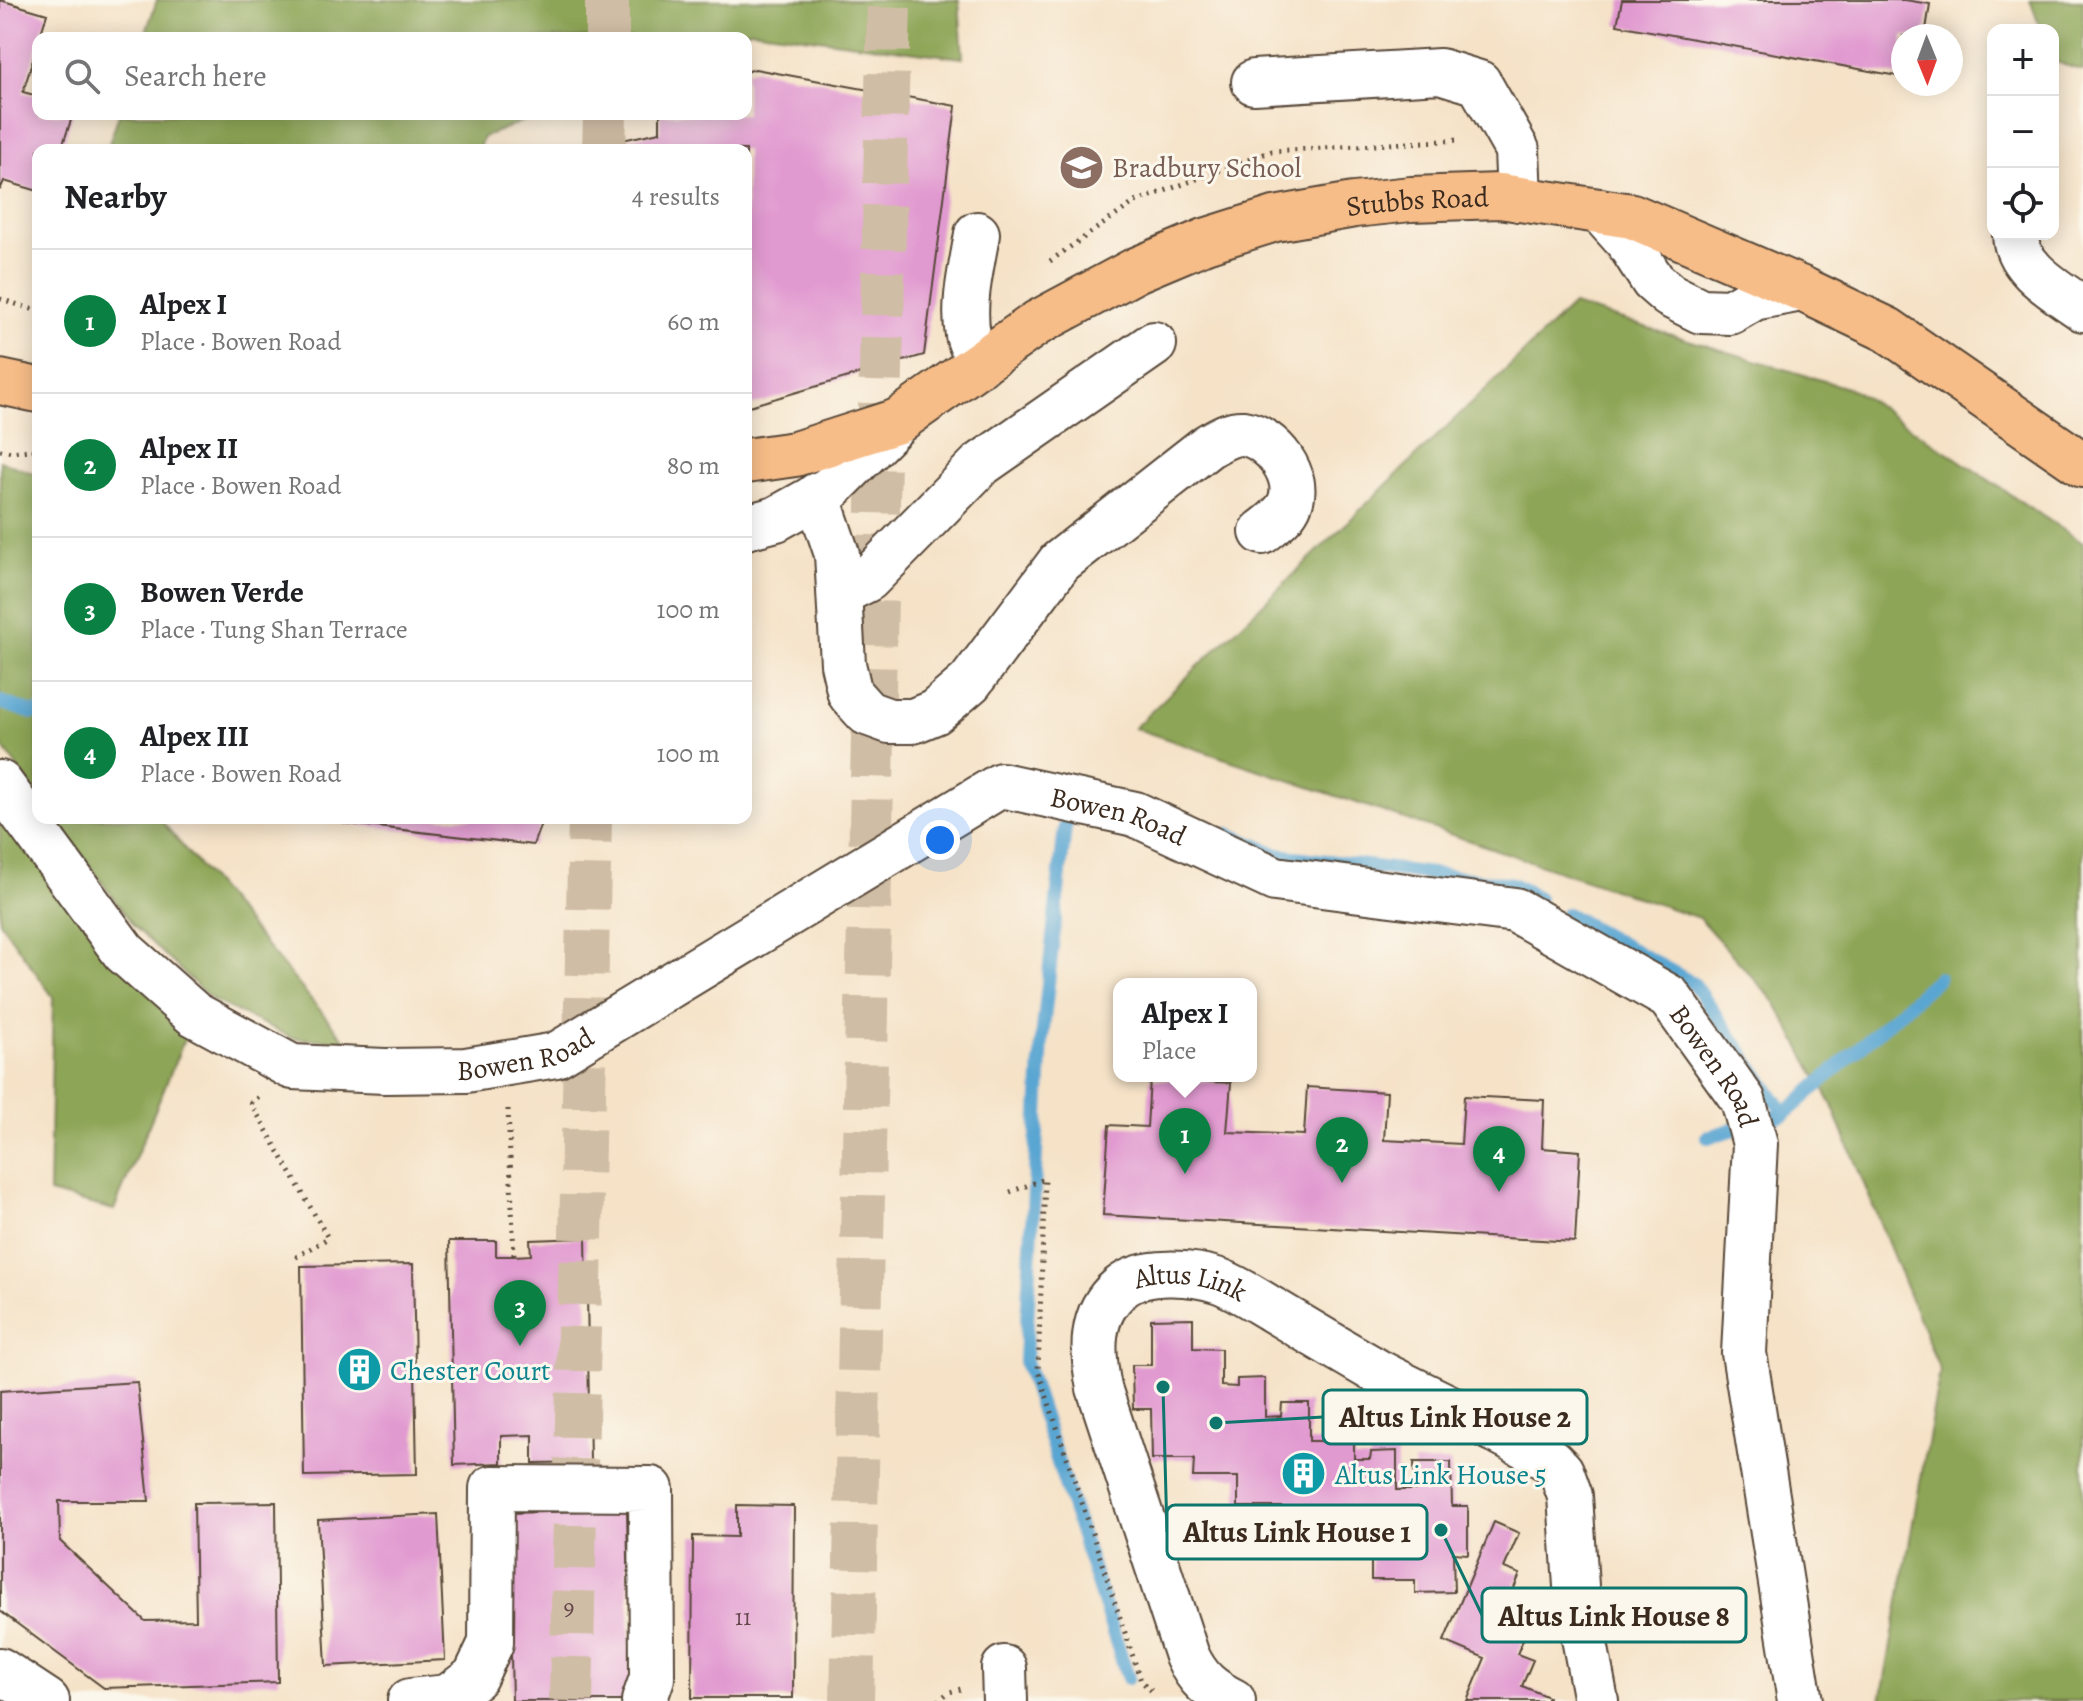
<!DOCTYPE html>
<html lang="en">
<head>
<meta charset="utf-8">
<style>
  :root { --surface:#fff; --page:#f6f6f6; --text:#202124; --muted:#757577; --line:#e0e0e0; --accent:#0b8043 }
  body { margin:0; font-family:Alegreya,serif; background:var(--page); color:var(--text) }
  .controls { position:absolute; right:24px; top:24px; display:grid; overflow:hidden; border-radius:16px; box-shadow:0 4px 20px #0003 }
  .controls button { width:72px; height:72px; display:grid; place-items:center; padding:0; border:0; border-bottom:2px solid var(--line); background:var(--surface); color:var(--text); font:40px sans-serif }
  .compass { position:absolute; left:1891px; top:24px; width:72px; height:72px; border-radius:50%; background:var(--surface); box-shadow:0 4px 20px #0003; rotate:179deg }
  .you { position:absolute; left:940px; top:840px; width:28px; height:28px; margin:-20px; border:6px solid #fff; border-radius:50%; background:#1a73e8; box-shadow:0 0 0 12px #1a73e833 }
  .badge { display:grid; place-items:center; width:52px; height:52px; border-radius:50%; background:var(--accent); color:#fff; font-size:26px; font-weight:700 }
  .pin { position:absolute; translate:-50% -66px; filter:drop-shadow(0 2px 4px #0008) }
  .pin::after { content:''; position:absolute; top:42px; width:28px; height:24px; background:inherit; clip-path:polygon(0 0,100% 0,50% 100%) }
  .popup { position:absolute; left:1113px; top:978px; width:144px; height:104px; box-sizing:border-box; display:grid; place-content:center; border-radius:16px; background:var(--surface); filter:drop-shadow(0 2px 6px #0005); font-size:26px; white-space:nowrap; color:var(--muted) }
  .popup b { font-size:30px; color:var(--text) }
  .popup::after { content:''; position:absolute; left:50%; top:100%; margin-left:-16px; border:16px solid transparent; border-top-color:var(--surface) }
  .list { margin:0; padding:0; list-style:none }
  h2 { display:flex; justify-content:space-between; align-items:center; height:104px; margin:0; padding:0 32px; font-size:34px }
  h2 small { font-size:26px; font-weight:400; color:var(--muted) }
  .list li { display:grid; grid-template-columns:52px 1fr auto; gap:24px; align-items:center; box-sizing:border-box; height:144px; padding:0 32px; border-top:2px solid var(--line) }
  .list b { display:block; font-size:30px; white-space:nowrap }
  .list p { margin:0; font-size:26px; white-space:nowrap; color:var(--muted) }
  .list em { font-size:26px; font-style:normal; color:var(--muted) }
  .icon { flex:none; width:44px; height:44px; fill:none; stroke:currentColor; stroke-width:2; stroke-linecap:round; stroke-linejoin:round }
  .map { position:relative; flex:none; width:2083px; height:1701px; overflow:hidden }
  .search { position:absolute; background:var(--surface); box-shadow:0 4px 20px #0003; left:32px; top:32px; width:720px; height:88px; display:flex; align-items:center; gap:20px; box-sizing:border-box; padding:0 28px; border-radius:16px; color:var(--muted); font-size:30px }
  .panel { position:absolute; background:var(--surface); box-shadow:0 4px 20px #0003; left:32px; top:144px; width:720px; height:680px; border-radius:16px }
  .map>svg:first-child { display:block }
  .forest { fill:#8da556; stroke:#64683a; stroke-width:2 }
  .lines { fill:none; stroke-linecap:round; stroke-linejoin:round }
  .stream { stroke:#5aa6d2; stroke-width:14 }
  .building { fill:#e19ad0 }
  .highway-tunnel { stroke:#d0bda5; stroke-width:44; stroke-dasharray:44 22; stroke-linecap:butt }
  .minor-casing { stroke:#574637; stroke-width:48 }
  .major-casing { stroke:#574637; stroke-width:48 }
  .path { stroke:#574637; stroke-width:5; stroke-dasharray:2 6; stroke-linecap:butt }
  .minor { stroke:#fff; stroke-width:44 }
  .major { stroke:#f7bd88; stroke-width:44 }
  .labels { text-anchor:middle; stroke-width:6; stroke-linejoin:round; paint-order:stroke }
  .number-label { font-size:24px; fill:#64464a }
  .education-label { font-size:28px; fill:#785e54; stroke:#fbf7ec; text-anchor:start }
  .street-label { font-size:28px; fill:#3b2a1e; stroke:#fbf7ec }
  .culture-label { font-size:28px; fill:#0d838f; stroke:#fbf7ec; text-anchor:start }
  .leader { fill:none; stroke:#0f766e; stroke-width:3 }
  .callout-dot { fill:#0f766e; stroke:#fbf7ec; stroke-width:3 }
  .callout { fill:#fbf7ec; stroke:#0f766e; stroke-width:3 }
  .callout-label { font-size:30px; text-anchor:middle; font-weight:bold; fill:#3b2a1e }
</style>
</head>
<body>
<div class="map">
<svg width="2083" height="1701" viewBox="0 0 2083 1701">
  <rect width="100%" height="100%" fill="#fbf7ec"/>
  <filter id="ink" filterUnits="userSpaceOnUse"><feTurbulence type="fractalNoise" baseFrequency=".0125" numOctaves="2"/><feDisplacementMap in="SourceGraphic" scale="16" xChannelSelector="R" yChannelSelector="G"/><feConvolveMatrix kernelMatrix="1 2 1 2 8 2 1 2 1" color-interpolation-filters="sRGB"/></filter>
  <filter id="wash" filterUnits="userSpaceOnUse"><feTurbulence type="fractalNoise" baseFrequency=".006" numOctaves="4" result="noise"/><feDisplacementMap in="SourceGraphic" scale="32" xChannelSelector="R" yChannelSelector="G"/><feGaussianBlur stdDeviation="1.8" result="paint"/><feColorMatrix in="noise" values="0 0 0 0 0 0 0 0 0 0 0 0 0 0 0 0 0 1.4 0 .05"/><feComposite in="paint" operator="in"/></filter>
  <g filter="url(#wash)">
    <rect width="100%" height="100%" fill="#f5e2c7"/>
    <path class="forest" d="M157 0H959L963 58 750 30 730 38H144Z
      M2030 0H2083V71L2053 61V30H2041Z
      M119 114H541L483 137 478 150H107Z
      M1573 305 1854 390 2083 543V1701H1881L1940 1371 1832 1105 1775 1002 1699 918 1134 728Z
      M0 461 38 475V795L0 743Z
      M0 809 187 1033 114 1210 49 1193 53 997 0 922Z
      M55 818H159L346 1041 293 1038 212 1000 134 926Z"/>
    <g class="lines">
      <path class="stream" d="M0 702 33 713 38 712
        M1074 806 1065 827 1042 1039 1025 1361 1128 1678
        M1228 834 1278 855 1512 884 1538 898
        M1567 914 1694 984 1785 1114
        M1708 1137 1785 1114 1938 978"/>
    </g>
    <g id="blocks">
      <path class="building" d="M0 0 47 14 23 92 38 96V114H73L61 150H38V191L4 181 0 190Z
        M1622 0H1905L1930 4 1925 36H1903V77L1617 25Z
        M755 69 956 106 924 355 746 407V150L580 149 660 132V114H746V72Z
        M343 818H543L533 845 343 823Z
        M1150 1079 1231 1083 1227 1132 1304 1135 1307 1087 1387 1092 1384 1140 1423 1142 1461 1144 1464 1096 1544 1100 1542 1148 1580 1151 1575 1242 1103 1215 1109 1125 1147 1127Z
        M586 1238 590 1462 533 1463V1435L501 1436V1463L454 1465 449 1241H496V1256H514L531 1255 530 1240Z
        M413 1264 417 1474 304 1476 301 1266Z
        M1193 1318V1348L1221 1349V1386L1237 1387V1379L1265 1378V1417L1281 1416 1282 1403H1309V1441H1326V1421L1354 1422V1459H1370L1371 1452 1397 1451V1490H1415L1414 1462H1451L1452 1506H1468V1554L1453 1553 1454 1592 1415 1593V1580H1371V1550H1327V1531L1282 1532V1507H1238V1477H1193L1194 1459H1152L1151 1409H1133L1132 1365H1151V1319Z
        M137 1382 149 1501H59L60 1541 145 1621 196 1620 194 1503 276 1502 278 1682 104 1688 0 1611V1391Z
        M737 1505 794 1506 793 1698H692L693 1536 737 1537Z
        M627 1510 631 1701H512L508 1513Z
        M438 1514 445 1660 326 1666 318 1520Z
        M1494 1522 1519 1533 1504 1568 1520 1574 1506 1607 1532 1618 1517 1654 1533 1660 1522 1686 1548 1697 1546 1701H1467L1485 1658 1444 1641Z"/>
    </g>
  </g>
  <g filter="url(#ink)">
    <use href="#blocks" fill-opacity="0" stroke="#574637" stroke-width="2"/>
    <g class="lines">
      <path class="highway-tunnel" d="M607 38V0
        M604 150 605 114
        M571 1701 590 818
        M852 1701 889 0"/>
      <defs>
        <g id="minor">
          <path d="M1254 82 1440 71 1479 83 1517 150 1519 199"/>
          <path d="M1600 211 1628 242 1653 281 1669 295 1701 311 1730 312 1754 298 1802 289"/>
          <path d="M977 234C972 266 962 302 968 335 970 344 976 355 980 364"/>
          <path d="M2015 234C2016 269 2058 291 2083 309"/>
          <path d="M817 495 837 554 843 664 850 694 867 713 889 721H913L935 712 970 682 1060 562 1208 446C1219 440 1230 432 1243 433 1272 437 1303 477 1289 505 1283 517 1272 524 1262 532"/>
          <path d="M746 527 776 519 830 489 898 421"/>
          <path d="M840 593 868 579 980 465 1154 344"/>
          <path id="s1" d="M0 783 124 952 194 1014 292 1067 385 1071 466 1070 556 1055 1001 785 1135 814 1275 879 1515 910 1669 997 1743 1100 1755 1144 1744 1353 1800 1701"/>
          <path d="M1004 1668 1005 1701"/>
          <path d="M0 1670 47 1701"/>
          <path d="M410 1701 448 1697 475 1677 491 1643 492 1488 651 1489 652 1678 644 1701"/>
          <path id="s2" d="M1233 1701C1211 1690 1198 1680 1187 1656L1099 1388C1092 1352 1089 1314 1120 1288 1143 1268 1192 1272 1220 1281 1238 1288 1256 1300 1273 1310 1308 1331 1343 1352 1378 1372 1435 1402 1496 1427 1551 1461L1561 1471 1570 1496 1577 1601 1596 1701"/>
        </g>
        <g id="major">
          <path d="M0 382 38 390"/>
          <path id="s3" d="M746 461 795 454 898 421 1037 323 1136 270 1205 241 1275 219 1354 205 1411 199 1500 196 1632 216 1802 289 1888 330 2083 465"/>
        </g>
      </defs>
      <use href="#minor" class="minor-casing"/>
      <use href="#major" class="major-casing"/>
      <path class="path" d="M1050 261 1135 202 1272 151 1460 140
        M0 299 38 311
        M0 450 12 452 38 449
        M258 1097 251 1103 328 1238 291 1260
        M508 1109 514 1256
        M1010 1192 1045 1179 1038 1370 1141 1681 1153 1692
        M938 1701 949 1692 961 1689"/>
      <use href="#minor" class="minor"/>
      <use href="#major" class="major"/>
    </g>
  </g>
  <defs>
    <symbol id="school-disc" viewBox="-11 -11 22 22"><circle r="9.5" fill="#8d6e63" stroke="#fbf7ec"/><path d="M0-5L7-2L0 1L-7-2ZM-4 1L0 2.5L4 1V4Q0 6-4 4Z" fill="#fff"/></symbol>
    <symbol id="building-disc" viewBox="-11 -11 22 22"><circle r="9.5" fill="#0f9aa8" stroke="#fbf7ec"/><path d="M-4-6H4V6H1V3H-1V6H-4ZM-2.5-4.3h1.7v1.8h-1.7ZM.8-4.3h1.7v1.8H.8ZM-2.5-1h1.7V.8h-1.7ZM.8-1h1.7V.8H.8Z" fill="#fff"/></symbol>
  </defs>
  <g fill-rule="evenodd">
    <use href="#school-disc" x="1056" y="142" width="51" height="51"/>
    <use href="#building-disc" x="334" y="1344" width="51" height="51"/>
    <use href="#building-disc" x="1278" y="1448" width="51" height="51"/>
  </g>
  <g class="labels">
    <g class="number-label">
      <text x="569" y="1615">9</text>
      <text x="743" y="1625">11</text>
    </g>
    <g class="education-label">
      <text x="1112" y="177">Bradbury School</text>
    </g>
    <g class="street-label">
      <text dy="10" stroke="none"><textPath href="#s3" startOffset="732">Stubbs Road</textPath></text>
      <text dy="10" stroke="none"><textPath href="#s1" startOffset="1322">Bowen Road</textPath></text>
      <text dy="10" stroke="none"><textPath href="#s1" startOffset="650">Bowen Road</textPath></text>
      <text dy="10" stroke="none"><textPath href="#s1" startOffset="1994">Bowen Road</textPath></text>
      <text dy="10" stroke="none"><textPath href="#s2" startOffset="530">Altus Link</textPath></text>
    </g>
    <g class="culture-label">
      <text x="390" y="1380">Chester Court</text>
      <text x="1335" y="1484">Altus Link House 5</text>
    </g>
  </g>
  <path class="leader" d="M1216 1423L1323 1417M1163 1387L1167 1532M1441 1530L1482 1615"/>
  <g class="callout-dot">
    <circle cx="1216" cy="1423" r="8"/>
    <circle cx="1163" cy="1387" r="8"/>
    <circle cx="1441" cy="1530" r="8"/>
  </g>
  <g class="callout">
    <rect x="1323" y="1390" width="264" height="54" rx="8"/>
    <rect x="1167" y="1505" width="260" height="54" rx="8"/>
    <rect x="1482" y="1588" width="264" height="54" rx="8"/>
  </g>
  <g class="callout-label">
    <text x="1455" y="1427">Altus Link House 2</text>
    <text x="1297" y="1542">Altus Link House 1</text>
    <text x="1614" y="1626">Altus Link House 8</text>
  </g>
</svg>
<div class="controls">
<button>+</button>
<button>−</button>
<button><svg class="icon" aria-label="locate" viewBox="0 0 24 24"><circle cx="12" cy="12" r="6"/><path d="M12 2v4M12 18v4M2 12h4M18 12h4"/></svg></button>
</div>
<svg class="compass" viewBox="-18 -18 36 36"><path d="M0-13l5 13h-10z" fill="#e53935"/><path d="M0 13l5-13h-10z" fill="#757577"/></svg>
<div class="you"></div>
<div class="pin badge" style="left:1185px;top:1174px">1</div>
<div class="popup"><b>Alpex I</b>Place</div>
<div class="pin badge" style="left:1342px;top:1183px">2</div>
<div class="pin badge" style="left:520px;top:1346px">3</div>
<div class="pin badge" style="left:1499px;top:1192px">4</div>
<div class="search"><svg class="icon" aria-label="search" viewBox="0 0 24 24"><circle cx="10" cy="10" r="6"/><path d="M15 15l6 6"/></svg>Search here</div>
<section class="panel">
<h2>Nearby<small>4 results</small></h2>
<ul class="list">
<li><span class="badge">1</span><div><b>Alpex I</b><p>Place · Bowen Road</p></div><em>60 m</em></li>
<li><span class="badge">2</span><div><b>Alpex II</b><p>Place · Bowen Road</p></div><em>80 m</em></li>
<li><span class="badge">3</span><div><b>Bowen Verde</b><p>Place · Tung Shan Terrace</p></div><em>100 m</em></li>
<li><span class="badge">4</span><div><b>Alpex III</b><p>Place · Bowen Road</p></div><em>100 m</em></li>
</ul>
</section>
</div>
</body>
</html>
